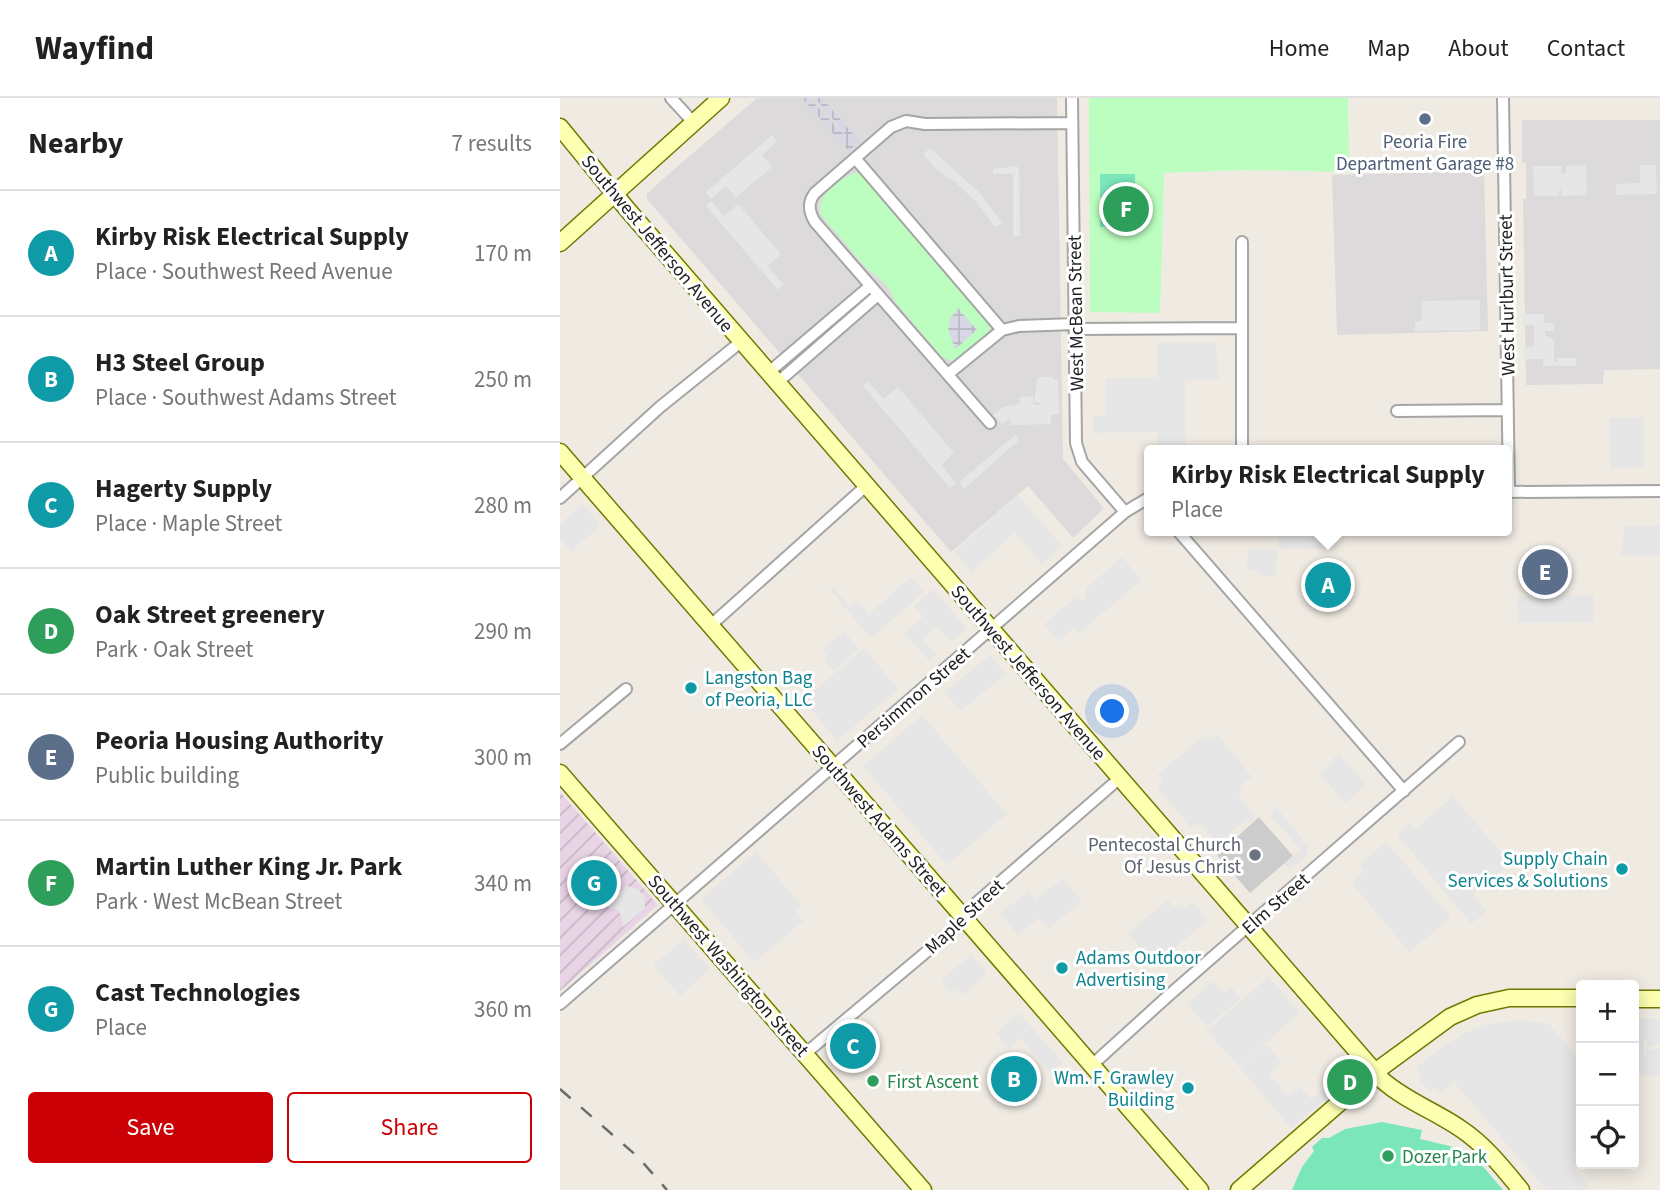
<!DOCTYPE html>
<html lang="en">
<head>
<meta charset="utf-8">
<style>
  :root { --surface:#fff; --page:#f2f2f2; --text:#222; --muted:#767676; --line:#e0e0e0; --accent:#cb0006 }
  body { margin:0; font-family:"Source Sans 3",sans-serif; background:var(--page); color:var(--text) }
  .controls { position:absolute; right:21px; bottom:21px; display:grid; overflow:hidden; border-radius:7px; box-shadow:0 4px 18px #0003 }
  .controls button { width:63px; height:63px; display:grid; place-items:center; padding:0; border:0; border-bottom:2px solid var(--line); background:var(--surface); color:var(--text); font:35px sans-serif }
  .you { position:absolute; left:553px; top:614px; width:24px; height:24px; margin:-18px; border:5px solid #fff; border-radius:50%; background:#1a73e8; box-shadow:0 0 0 10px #1a73e833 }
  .badge { display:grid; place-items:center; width:46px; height:46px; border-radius:50%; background:var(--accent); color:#fff; font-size:23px; font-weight:700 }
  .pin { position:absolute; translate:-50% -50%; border:4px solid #fff; box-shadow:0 2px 7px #0006 }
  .popup { position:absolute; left:584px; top:347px; width:368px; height:91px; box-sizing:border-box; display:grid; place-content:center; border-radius:7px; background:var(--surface); filter:drop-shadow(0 2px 5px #0005); font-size:23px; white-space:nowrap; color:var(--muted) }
  .popup b { font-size:26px; color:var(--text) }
  .popup::after { content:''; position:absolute; left:50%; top:100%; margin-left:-14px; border:14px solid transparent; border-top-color:var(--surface) }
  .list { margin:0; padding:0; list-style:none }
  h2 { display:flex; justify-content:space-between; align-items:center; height:91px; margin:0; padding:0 28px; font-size:30px }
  h2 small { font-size:23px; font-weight:400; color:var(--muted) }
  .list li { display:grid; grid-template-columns:46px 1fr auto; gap:21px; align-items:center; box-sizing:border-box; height:126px; padding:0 28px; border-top:2px solid var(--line) }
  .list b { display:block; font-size:26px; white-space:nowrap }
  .list p { margin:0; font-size:23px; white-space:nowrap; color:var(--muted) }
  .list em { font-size:23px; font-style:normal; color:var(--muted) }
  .actions { display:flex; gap:14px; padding:21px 28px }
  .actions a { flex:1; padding:16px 0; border:2px solid var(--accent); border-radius:7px; text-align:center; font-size:24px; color:var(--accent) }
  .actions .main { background:var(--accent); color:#fff }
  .icon { flex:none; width:38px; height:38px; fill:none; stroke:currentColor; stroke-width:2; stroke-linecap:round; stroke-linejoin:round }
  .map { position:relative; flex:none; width:1100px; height:1092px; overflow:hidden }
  header { display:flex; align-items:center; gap:42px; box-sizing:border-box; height:98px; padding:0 35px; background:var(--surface); border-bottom:2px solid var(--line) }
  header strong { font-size:33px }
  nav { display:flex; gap:38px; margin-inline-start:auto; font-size:24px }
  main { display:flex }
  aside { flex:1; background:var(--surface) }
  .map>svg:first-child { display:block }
  .residential { fill:#dcdada }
  .industrial { fill:url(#industrial-furrows) }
  .religious { fill:#ccc }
  .park { fill:#bbfebf }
  .pitch { fill:#7ae6b9 }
  .parking { fill:#e6e6e6 }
  .plaza { fill:url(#plaza-grid) }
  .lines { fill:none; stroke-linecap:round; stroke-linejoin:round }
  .street-casing { stroke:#a5a5a5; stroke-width:14 }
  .secondary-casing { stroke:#707900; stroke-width:19 }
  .street { stroke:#fff; stroke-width:10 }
  .secondary { stroke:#fdffb1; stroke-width:16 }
  .rail { stroke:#6c6c6c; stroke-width:2.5; stroke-dasharray:14 14; stroke-linecap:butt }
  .service-dot { fill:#5c6f8a; stroke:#fff; stroke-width:2.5 }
  .culture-dot { fill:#0f9aa8; stroke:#fff; stroke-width:2.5 }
  .worship-dot { fill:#6b7280; stroke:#fff; stroke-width:2.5 }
  .leisure-dot { fill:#2e9e5b; stroke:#fff; stroke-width:2.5 }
  .labels { text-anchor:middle; stroke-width:6; stroke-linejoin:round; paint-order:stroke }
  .service-label { font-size:19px; fill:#4e5e75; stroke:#fff }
  .street-label { font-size:19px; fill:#1e1e1e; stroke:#fff }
  .culture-label { font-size:19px; fill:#0d838f; stroke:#fff; text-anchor:start }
  .worship-label { font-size:19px; fill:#5b616d; stroke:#fff; text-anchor:end }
  .leisure-label { font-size:19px; fill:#27864d; stroke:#fff; text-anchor:start }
</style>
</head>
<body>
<header>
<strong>Wayfind</strong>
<nav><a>Home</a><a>Map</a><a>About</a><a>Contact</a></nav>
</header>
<main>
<aside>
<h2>Nearby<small>7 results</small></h2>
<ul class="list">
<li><span class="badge" style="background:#0f9aa8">A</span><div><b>Kirby Risk Electrical Supply</b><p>Place · Southwest Reed Avenue</p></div><em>170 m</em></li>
<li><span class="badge" style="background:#0f9aa8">B</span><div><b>H3 Steel Group</b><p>Place · Southwest Adams Street</p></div><em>250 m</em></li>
<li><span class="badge" style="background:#0f9aa8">C</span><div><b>Hagerty Supply</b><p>Place · Maple Street</p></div><em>280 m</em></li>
<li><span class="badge" style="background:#2e9e5b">D</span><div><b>Oak Street greenery</b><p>Park · Oak Street</p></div><em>290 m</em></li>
<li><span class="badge" style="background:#5c6f8a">E</span><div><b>Peoria Housing Authority</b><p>Public building</p></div><em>300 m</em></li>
<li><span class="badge" style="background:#2e9e5b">F</span><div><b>Martin Luther King Jr. Park</b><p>Park · West McBean Street</p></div><em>340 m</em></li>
<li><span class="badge" style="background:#0f9aa8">G</span><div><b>Cast Technologies</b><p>Place</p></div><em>360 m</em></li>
</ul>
<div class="actions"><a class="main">Save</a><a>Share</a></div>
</aside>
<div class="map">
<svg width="1100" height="1092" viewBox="0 0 1100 1092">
  <defs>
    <pattern id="industrial-furrows" width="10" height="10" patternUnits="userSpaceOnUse" patternTransform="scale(1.75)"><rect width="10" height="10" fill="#e9d4e6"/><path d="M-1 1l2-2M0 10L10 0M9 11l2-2" fill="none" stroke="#c7b6c5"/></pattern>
    <pattern id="plaza-grid" width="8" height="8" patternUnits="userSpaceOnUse" patternTransform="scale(1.75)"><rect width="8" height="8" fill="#d7d7e5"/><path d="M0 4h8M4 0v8" fill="none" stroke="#b8b8c4"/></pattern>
  </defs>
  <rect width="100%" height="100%" fill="#f0ebe2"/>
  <path class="residential" d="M197 0H497L503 361 544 410 513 440 468 388 391 454 87 101V96L103 81Z
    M962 22H1100V271L1044 272 1043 286 966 287 963 101H966V65H962Z
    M924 73 928 233 777 237 772 77Z"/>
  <path class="industrial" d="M0 694 98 807 0 893Z"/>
  <path class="religious" d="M699 719 733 758 690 795 657 757 662 753 660 750 664 746 667 748Z"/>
  <path class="park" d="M529 0H788L789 74 683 72 604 75 600 215 530 214Z
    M294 75C303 75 308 80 310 88L340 123 345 124 389 175 390 181 418 213 429 222 430 229 427 237 401 260 392 263 382 259 334 202C331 189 319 179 309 173L261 117C255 99 278 82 294 75Z"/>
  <path class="pitch" d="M540 76H575V100H540Z
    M540 105H576V129H540Z
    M822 1024 862 1032 860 1041 898 1050 897 1056 915 1059 943 1092H732L742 1069 754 1053 752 1049 762 1040H769L785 1031Z"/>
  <path class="parking" d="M212 37 217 43 202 57 212 69 176 99 166 88 151 101 146 94Z
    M370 50 420 95 442 125 435 129 415 103 395 84 377 72 363 56Z
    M1026 67 1027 97 1002 98 1000 89 999 98H974L973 68H1001V75L1003 77 1006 74V68Z
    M1080 67H1096L1097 96 1056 97V86L1080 85Z
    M457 68 459 72 460 138H453V76H433V71Z
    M151 103 164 118 178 106 221 156 208 168 224 187 218 192 146 108Z
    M920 202V232L855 233V224L862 223 861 203Z
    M962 216H984V225H994V233H985V237L994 242V264H997V260H1016V268H983V261H964V249L974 248V227H962Z
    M597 245H656L659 282 625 283 626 352H598L597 334 533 335V318H546V280H597Z
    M480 279H493L494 282H498L499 316 491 317V326L451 327 450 320 442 326 433 317 443 309 460 306 459 301 463 298 473 299V307H481L480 305 474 304 477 282Z
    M308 283 324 301 338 289 394 355 381 367 396 385 390 390 303 288Z
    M1084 319V369L1050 370 1049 320Z
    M455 337 459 341 457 344 404 391 399 384Z
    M458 397 502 448 482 466 455 435 411 474 394 454Z
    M22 406 41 427 11 454 0 440V426Z
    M1064 428H1100V457L1061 458Z
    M718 433H762V442H777V450L718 451Z
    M688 451 717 452 716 478H706L694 472 687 471Z
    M562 459 582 482 519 535 514 530 499 543 484 526 517 498 524 503 526 490Z
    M351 479 364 494 311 540 270 492 273 489 289 508 296 502 309 516Z
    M373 491 407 531 391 544 377 529 363 541 376 557 369 563 344 536 363 519 354 508Z
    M1034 497V524L958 525 957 498Z
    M284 533 299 551 274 573 265 563 269 559 262 552Z
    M304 550 338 591 277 643 243 602Z
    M430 557 446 576 401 613 385 594Z
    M362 617 447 716 387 767 303 668Z
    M645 637 651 643 658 637 692 679 679 690 681 694 678 697 696 720 690 725 686 721 657 746 641 727 637 726 631 730 597 689 603 684 597 677Z
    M779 655 806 687 785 705 760 676 775 662 773 660Z
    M893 698 950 765 913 797 927 813 911 826 837 736 850 724 856 731Z
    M715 708 749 749 745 759 730 772 725 766 741 752 710 717Z
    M826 744 891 819 849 854 793 787 795 780 804 773 800 766Z
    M196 754 242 808 236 813 244 823 194 864 141 801Z
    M503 780 522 804 488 831 480 820 458 837 440 815 468 794 475 802Z
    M67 788 78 791 84 798 85 810 63 829 62 819 57 811 45 808Z
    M608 802 613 808 626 810 633 804 648 822 594 867 568 835Z
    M124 841 150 871 120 898 93 867Z
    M411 856 427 875 403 897 398 891 392 896 381 883Z
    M708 879 740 914 679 969 647 933Z
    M653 883 664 895 671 889 681 900 647 929 627 906Z
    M459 915 503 965 491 975 461 940 449 951 436 935Z
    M1074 921H1100V947L1087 948V942L1084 941V958H1086V951H1100V978L1074 977Z
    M962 922 989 926 1021 964V1030L1018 1034 1021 1037V1062L1014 1069 1028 1087 1023 1092H986L894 984 881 995 875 989 870 993 858 981 861 976 857 971 858 969 883 948 904 935 926 926Z
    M706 947 722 964 709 976 728 998 740 989 751 1001 781 976 782 987 731 1030 680 970Z"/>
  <path class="plaza" d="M242 0H249L286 39V37L255 0H262L299 43 289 53Z
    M398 210 417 232 395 251 388 230 390 221Z"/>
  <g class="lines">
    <defs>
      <path id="street" d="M111 0 133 24
        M512 0 516 345 522 364 565 414
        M943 0 949 394
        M295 60 442 232
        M682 144V352
        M515 231 681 230
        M209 274 310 188
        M388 276 442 232 459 228 515 226
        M218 284 318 197
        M837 313 948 312
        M430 325 255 124C249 114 247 105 255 95L331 29 346 23 365 26 512 25
        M946 394 1100 393
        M0 400 100 309 182 243
        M618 433 844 693
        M151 527 307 387
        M0 646 66 591
        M0 906 565 414 590 399
        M246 955 396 829 415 806 561 679
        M532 967 608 898 899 644"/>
      <path id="secondary" d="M0 29 67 111 822 982C846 1003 875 1013 901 1031 925 1047 943 1070 961 1092
        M0 145 161 0
        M0 354 640 1092
        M0 675 363 1092
        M1074 901H1100
        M679 1092 815 974 890 919 917 907 949 900H1021"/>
    </defs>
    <use href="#street" class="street-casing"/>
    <use href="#secondary" class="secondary-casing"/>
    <use href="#street" class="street"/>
    <use href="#secondary" class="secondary"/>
    <path class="rail" d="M0 991 78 1059 107 1092"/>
  </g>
  <circle class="service-dot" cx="865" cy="21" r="7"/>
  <g class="culture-dot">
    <circle cx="131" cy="590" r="7"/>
    <circle cx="1062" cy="771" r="7"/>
    <circle cx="502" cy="870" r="7"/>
    <circle cx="628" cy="990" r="7"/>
  </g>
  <circle class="worship-dot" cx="695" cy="757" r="7"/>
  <g class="leisure-dot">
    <circle cx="313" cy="983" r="7"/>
    <circle cx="828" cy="1058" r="7"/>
  </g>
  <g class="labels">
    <g class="service-label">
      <text x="865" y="50">Peoria Fire<tspan x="865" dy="22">Department Garage #8</tspan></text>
    </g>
    <g class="street-label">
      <text transform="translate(98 145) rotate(50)" y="7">Southwest Jefferson Avenue</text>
      <text transform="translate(946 197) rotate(-91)" y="7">West Hurlburt Street</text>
      <text transform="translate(515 215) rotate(-91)" y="7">West McBean Street</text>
      <text transform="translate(469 574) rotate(49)" y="7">Southwest Jefferson Avenue</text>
      <text transform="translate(353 599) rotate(-41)" y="7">Persimmon Street</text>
      <text transform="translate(320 722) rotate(49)" y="7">Southwest Adams Street</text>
      <text transform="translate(715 805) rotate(-41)" y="7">Elm Street</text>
      <text transform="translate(404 818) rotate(-43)" y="7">Maple Street</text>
      <text transform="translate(169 867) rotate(49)" y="7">Southwest Washington Street</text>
    </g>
    <g class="culture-label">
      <text x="145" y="586">Langston Bag<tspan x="145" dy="22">of Peoria, LLC</tspan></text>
      <text x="1048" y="767" text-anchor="end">Supply Chain<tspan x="1048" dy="22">Services &amp; Solutions</tspan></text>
      <text x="516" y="866">Adams Outdoor<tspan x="516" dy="22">Advertising</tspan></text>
      <text x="614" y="986" text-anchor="end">Wm. F. Grawley<tspan x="614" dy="22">Building</tspan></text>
    </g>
    <g class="worship-label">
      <text x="681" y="753">Pentecostal Church<tspan x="681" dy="22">Of Jesus Christ</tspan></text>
    </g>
    <g class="leisure-label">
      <text x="327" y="990">First Ascent</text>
      <text x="842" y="1065">Dozer Park</text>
    </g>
  </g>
</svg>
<div class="controls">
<button>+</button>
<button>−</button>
<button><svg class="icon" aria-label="locate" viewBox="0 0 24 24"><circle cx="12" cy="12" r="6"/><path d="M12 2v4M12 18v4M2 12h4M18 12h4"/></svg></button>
</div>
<div class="you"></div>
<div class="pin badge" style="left:768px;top:487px;background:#0f9aa8">A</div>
<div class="popup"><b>Kirby Risk Electrical Supply</b>Place</div>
<div class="pin badge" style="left:454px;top:981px;background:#0f9aa8">B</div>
<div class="pin badge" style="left:293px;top:948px;background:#0f9aa8">C</div>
<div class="pin badge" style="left:790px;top:984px;background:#2e9e5b">D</div>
<div class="pin badge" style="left:985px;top:474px;background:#5c6f8a">E</div>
<div class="pin badge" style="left:566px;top:111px;background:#2e9e5b">F</div>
<div class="pin badge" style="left:34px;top:785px;background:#0f9aa8">G</div>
</div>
</main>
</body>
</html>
